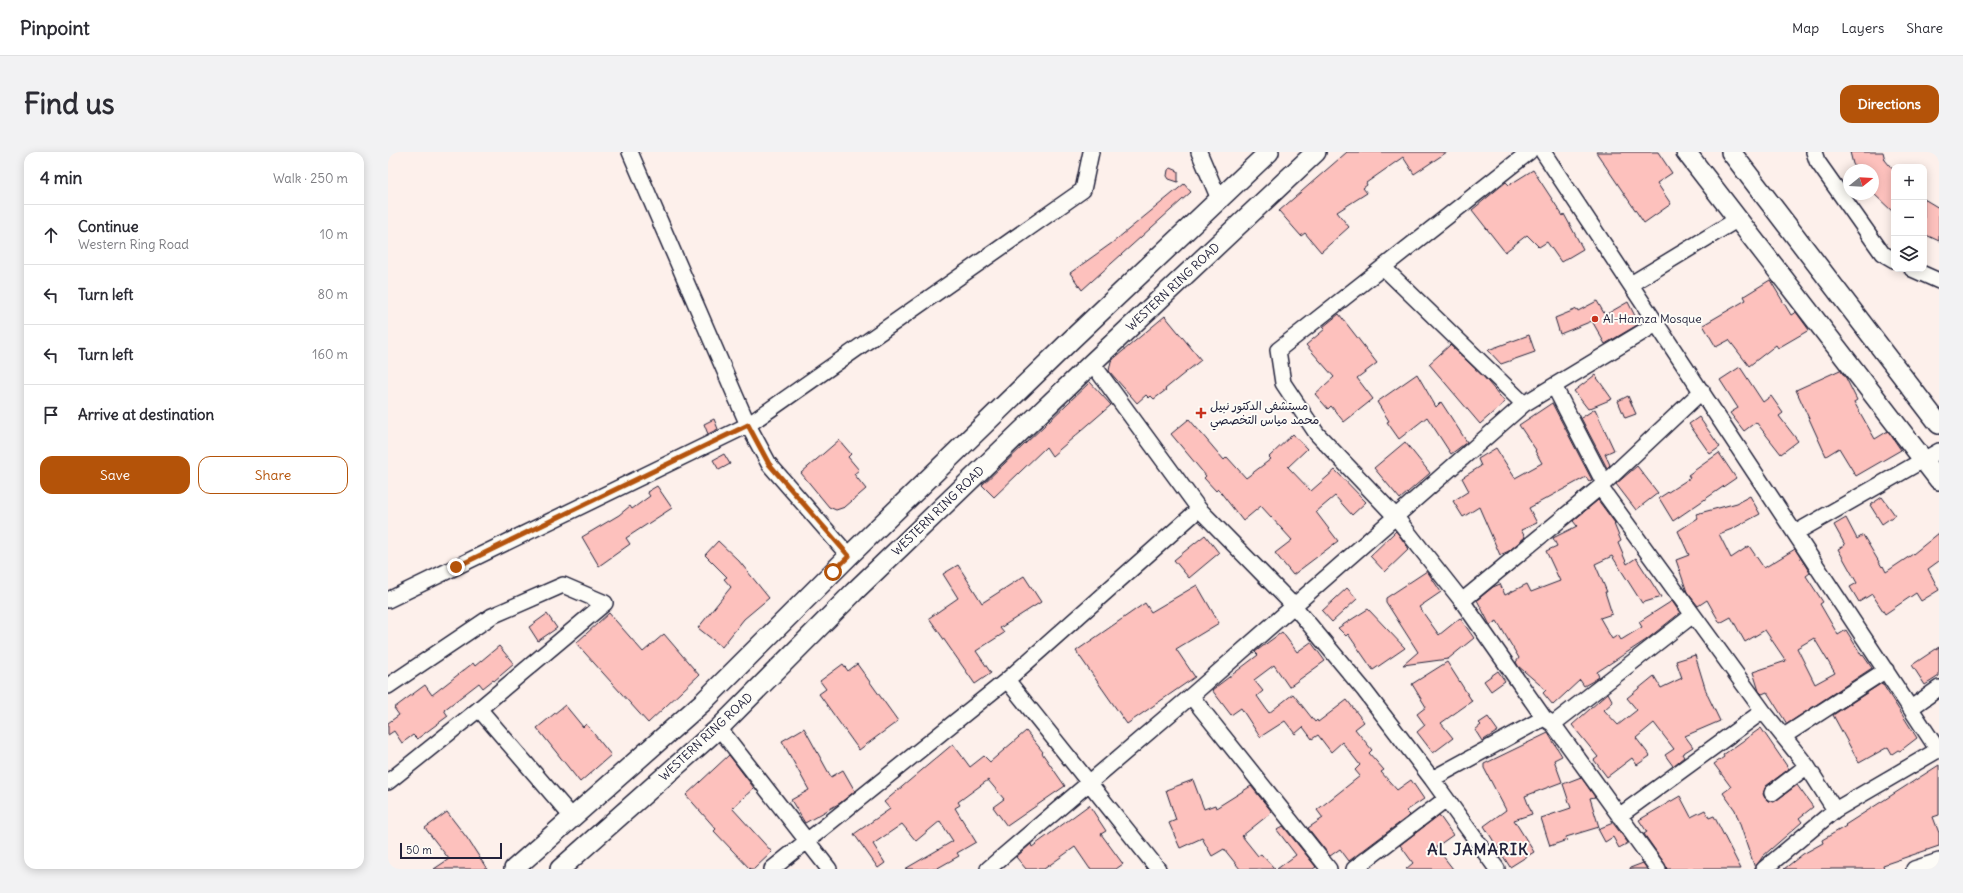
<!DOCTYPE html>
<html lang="en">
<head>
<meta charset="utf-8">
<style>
  :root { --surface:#fff; --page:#f2f2f3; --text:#2b2b33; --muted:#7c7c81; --line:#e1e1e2; --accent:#b45309 }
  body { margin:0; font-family:Delius,"Playpen Sans Arabic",sans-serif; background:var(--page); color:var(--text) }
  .controls { position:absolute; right:12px; top:12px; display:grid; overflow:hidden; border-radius:8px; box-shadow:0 2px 10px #0003 }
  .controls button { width:36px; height:36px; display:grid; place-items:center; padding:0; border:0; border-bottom:1px solid var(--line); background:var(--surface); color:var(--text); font:20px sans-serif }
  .compass { position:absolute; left:1455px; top:12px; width:36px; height:36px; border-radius:50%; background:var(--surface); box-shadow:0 2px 10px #0003; rotate:72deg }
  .scale { position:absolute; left:12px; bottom:10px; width:102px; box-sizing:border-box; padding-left:4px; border:2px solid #22223b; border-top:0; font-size:11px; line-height:14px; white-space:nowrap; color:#22223b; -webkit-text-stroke:3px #fdfcf7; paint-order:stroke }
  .stop { position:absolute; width:12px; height:12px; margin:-9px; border:3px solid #b45309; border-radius:50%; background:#fff }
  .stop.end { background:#b45309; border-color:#fff; box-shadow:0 1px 4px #0008 }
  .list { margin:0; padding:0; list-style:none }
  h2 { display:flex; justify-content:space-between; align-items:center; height:52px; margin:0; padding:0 16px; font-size:17px }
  h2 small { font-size:13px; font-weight:400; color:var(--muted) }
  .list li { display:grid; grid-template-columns:26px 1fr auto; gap:12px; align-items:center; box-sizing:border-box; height:60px; padding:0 16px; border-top:1px solid var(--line) }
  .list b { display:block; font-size:15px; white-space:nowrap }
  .list p { margin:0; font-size:13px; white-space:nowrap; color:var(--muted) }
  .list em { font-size:13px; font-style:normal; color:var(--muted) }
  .actions { display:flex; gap:8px; padding:12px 16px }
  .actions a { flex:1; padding:9px 0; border:1px solid var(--accent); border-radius:12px; text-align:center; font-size:14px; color:var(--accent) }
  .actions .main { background:var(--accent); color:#fff }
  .icon { flex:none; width:22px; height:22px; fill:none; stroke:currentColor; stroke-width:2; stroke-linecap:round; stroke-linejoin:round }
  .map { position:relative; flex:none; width:1551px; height:717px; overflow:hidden; border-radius:12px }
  header { display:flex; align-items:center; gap:24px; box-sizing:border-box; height:56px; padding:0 20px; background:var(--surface); border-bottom:1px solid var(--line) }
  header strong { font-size:19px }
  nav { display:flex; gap:22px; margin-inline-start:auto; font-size:14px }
  .intro { display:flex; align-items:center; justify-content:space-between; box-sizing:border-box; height:96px; padding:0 24px }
  h1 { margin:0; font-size:28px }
  .button { padding:10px 18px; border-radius:12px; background:var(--accent); color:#fff; font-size:14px; font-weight:700 }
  main { display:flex; gap:24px; padding:0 24px }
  aside { flex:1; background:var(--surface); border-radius:12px; box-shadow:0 2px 10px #0003 }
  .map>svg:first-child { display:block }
  .building { fill:#fdc1bd; stroke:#22223b; fill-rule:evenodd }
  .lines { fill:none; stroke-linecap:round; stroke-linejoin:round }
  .minor-casing { stroke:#22223b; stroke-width:18 }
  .major-casing { stroke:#22223b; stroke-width:22 }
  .minor { stroke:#fdfcf7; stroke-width:15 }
  .major { stroke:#fdfcf7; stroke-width:19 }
  .route { stroke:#b45309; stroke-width:5 }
  .poi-dot { fill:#c8321e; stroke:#fdfcf7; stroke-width:1.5 }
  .labels { text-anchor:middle; stroke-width:4; stroke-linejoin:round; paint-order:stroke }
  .street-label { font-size:12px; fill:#22223b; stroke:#fdfcf7 }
  .poi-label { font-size:12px; fill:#22223b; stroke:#fdfcf7; text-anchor:start }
  .district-label { font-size:16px; font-weight:bold; letter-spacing:1px; fill:#22223b; stroke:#fdfcf7 }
</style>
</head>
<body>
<header>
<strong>Pinpoint</strong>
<nav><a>Map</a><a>Layers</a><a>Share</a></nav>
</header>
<div class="intro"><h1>Find us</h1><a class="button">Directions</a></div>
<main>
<aside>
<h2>4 min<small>Walk · 250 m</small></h2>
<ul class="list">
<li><svg class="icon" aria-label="ahead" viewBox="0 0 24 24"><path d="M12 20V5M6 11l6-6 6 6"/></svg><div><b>Continue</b><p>Western Ring Road</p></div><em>10 m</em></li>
<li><svg class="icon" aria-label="left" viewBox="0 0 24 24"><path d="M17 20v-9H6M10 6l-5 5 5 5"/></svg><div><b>Turn left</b></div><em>80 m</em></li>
<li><svg class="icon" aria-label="left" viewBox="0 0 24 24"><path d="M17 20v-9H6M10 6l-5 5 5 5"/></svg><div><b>Turn left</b></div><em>160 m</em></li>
<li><svg class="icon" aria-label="arrive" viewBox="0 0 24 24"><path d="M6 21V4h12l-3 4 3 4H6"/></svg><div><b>Arrive at destination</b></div></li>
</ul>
<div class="actions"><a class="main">Save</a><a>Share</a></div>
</aside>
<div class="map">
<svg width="1551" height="717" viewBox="0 0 1551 717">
  <rect width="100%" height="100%" fill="#fdf0eb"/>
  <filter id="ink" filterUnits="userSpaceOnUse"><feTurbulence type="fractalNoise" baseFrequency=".025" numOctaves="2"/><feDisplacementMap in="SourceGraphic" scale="8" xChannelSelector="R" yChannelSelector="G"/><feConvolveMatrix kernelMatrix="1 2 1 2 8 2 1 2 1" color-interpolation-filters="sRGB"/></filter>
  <g filter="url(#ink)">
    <path class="building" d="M959 0H1059L1026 22 1015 5 978 31 979 33 975 36 979 41 949 60 961 75 933 100 917 81 913 84 891 59Z
      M1208 0H1270L1284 21 1269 31 1283 52 1256 71Z
      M1462 0H1495L1497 8 1506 19V61L1485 41V18H1469L1465 12Z
      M783 16 790 19V30L781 27 779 24 780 18Z
      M1145 18 1175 64 1176 62 1195 97 1173 110 1159 90 1151 95 1139 83 1117 100 1084 58 1118 30 1121 33Z
      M796 32 803 40 694 138 682 121 724 91Z
      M1536 47 1551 56V89L1536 82Z
      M1382 128 1403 163 1408 160 1421 178 1390 196 1388 193 1361 214 1341 188 1328 195 1315 173 1358 148 1356 144Z
      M1209 149 1217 163 1240 150 1251 172 1217 192 1204 169 1172 182 1167 166 1189 157 1190 159Z
      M951 162 989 211 969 226 985 247 956 270 943 254 940 257 927 242 946 225 918 193 937 177 935 175Z
      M777 164 813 208 777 237 778 238 766 247 763 244 761 246 758 243 749 251 721 219 723 209Z
      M1141 183 1147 200 1113 212 1100 198Z
      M1062 193 1095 224 1117 250 1092 272 1041 212Z
      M1352 215 1375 250 1383 244 1395 261 1391 264 1410 289 1393 302 1368 270 1356 279 1342 261 1350 256 1332 228Z
      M1452 218 1458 226 1469 248 1466 250 1487 287 1500 279 1513 298 1468 324 1451 296 1438 304 1408 238Z
      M1029 222 1048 255 1053 250 1079 290 1063 302 1039 265 1011 287 999 270 1001 269 989 250Z
      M1207 223 1224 247 1200 257 1186 239Z
      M702 230 723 253 664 304 658 295 606 345 594 333Z
      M1240 244 1248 262 1237 266 1230 249Z
      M1164 251 1204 328 1201 329 1198 325 1141 356 1149 371 1133 378 1137 385 1121 399 1112 403 1091 355 1075 365 1065 349 1081 339 1074 326 1093 314 1090 307 1108 296 1127 326 1154 311 1147 299 1148 298 1131 273Z
      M1207 257 1226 298 1217 302 1222 313 1219 316 1193 266Z
      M1311 265 1332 295 1322 302 1301 272Z
      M326 267 330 277 320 282 316 272Z
      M801 267 836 308 839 305 858 326 883 307 881 305 905 282 919 297 900 315 923 339 947 318 978 350 964 363 947 344 928 360 950 389 905 423 887 401 904 388 873 354 855 369 830 337 828 339 816 326 818 324 783 282Z
      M451 288 463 302 460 305 471 318 466 322 478 337 457 355 448 358 441 355 413 321Z
      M1017 290 1042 321 1012 347 986 316Z
      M1331 301 1348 326 1285 369 1271 346 1302 326 1300 323Z
      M336 302 342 312 331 318 325 308Z
      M1249 314 1270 341 1248 358 1228 332Z
      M269 334 284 356 238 386 242 392 211 414 194 385 231 363 242 354 244 357 262 344 259 340Z
      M1362 344 1372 362 1344 377 1331 382 1343 406 1361 394 1376 416 1407 397 1422 421 1418 424 1435 450 1432 452 1450 483 1458 478 1474 504 1475 503 1484 516 1399 572 1379 540 1374 542 1371 539 1365 520 1398 509 1377 478 1357 490 1343 465 1332 471 1319 448 1310 454 1299 440 1288 408 1301 403 1290 379 1310 366 1308 362 1349 351ZM1426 486 1447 521 1427 532 1409 496Z
      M1494 345 1507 363 1494 372 1482 353Z
      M1210 348 1227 371 1226 372 1233 389 1230 391 1239 412 1248 406 1273 445 1254 451 1224 404 1207 412 1219 440H1217L1224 462 1212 466 1224 487 1230 483 1233 488 1254 475 1251 470 1284 449 1292 461 1258 488 1209 520 1211 525 1205 529 1196 534 1192 528 1165 553 1155 541 1158 538 1130 514 1128 510 1131 506 1109 469 1102 473 1089 448 1105 435 1112 432 1117 443 1139 432 1143 440 1172 429 1158 399 1169 394 1165 386 1189 374 1185 369Z
      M1458 366 1469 387 1475 383 1494 415 1495 414 1498 420 1525 402 1551 381V409L1540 417 1551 438 1533 449 1528 441 1497 462 1484 442 1471 450 1462 435 1469 431 1450 397 1457 393 1446 373Z
      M1008 379 1021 397 997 420 982 404Z
      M817 383 831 401 801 426 786 408Z
      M330 389 351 409 381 446 356 467 334 495 310 476 343 435 336 427 339 425 317 403Z
      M570 413 594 451 636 424 653 450 612 476 616 481 588 499 603 521 587 532 541 466 570 446 555 422Z
      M1039 419 1053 440 1031 455 1051 483 1072 466 1086 486 1060 507 1015 513 1030 500 998 450V446Z
      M809 433 831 471 788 497 807 525 739 572 688 499 757 451 763 460Z
      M959 436 969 447 944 470 934 459Z
      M980 457 1017 496 985 518 960 482 958 484 950 476Z
      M221 461 255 500 276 482 311 523 260 571 188 491Z
      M159 462 169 476 150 489 141 475Z
      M894 480 909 500 923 490 937 509 901 535 886 513 866 528 875 539 869 544 881 561 905 542 927 570 929 568 930 570 959 548 976 570 967 577 984 598 981 601 996 618 993 620 1009 638 1023 628 1036 647 1018 659 1022 663 961 709 952 697 942 704 920 676 935 666 929 658 972 624 967 618 972 613 954 590 943 600 930 583 924 587 915 575 907 582 897 569 872 585 853 556 843 563 824 538 870 503 867 500Z
      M111 494 126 512 106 529 105 528 95 536 91 531 56 558 60 564 29 587 25 583 14 591 6 579 0 583V571L11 563 6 556 37 533 44 543 85 511 87 514Z
      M1551 495V524L1537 533 1524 513Z
      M1307 503 1319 542 1332 569 1297 584 1305 595 1294 602 1296 605 1285 614 1277 603 1286 597 1266 571 1248 586 1262 604 1249 613 1244 606 1219 625 1206 608 1210 605 1184 573 1220 541 1225 550 1216 558 1230 573 1249 558 1239 546 1266 524 1273 536 1294 526 1288 509Z
      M1059 510 1084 549 1053 571 1065 586 1045 601 1029 580 1037 573 1029 562 1038 555 1024 532Z
      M455 512 460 519 469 512 510 569 471 598 431 542 438 537 432 529Z
      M1110 519 1117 529 1103 539 1096 529Z
      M1494 531 1529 586 1512 599 1510 598 1504 602 1500 595 1471 611 1445 563Z
      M177 553 195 575 198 572 223 603 192 630 149 576Z
      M1100 565 1110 579 1094 589 1087 578 1093 573 1091 571Z
      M416 576 443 625 455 618 467 639 452 651 417 671 403 648 421 638 394 589Z
      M1373 576 1401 617 1378 634 1375 642 1377 646 1380 649 1386 650 1409 633 1425 655 1411 666 1414 670 1375 704 1367 716 1347 658 1335 641 1343 635 1326 612 1336 605 1335 603Z
      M638 579 655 600 654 601 677 634 619 674 605 655 616 647 600 628 570 650 572 653 567 656 588 690 569 701 571 704 548 717H517L565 689 552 669 528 689 514 672 485 692 497 711 490 716 466 682 502 657 496 650 565 592 582 615 596 604 602 610Z
      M1160 581 1174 604 1166 608 1174 630 1137 644 1144 662 1126 668 1146 700 1122 715 1096 674 1118 658 1096 616V612Z
      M341 603 366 636 344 656 384 700 366 717H362L326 679 328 677 298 643Z
      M1551 613V663L1545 665 1551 681V694L1495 713 1496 717H1396L1415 702 1435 691 1434 688 1458 674 1457 673Z
      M1193 625 1207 645 1202 646 1211 675 1178 685 1179 688 1162 694 1153 666 1183 656 1175 632Z
      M805 628 816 657 827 653 828 656 863 634 884 660 854 684 870 704 873 702 887 717H852L836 697 824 704 814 686 792 696 781 671 788 668 778 638Z
      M1292 644 1303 665 1317 658 1321 666 1326 664 1353 717H1279L1277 712 1256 682 1259 680 1251 668Z
      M701 653 718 679 713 682 735 712 728 717H702L687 695 656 717H638L628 705 643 692 644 695Z
      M59 660 79 686 99 717H46L61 707 37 676Z
      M1051 663 1065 683 1048 695 1065 717H1018L1025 711 1012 693Z
      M1225 671 1240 691 1231 696 1225 685 1217 690 1210 677Z
      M895 674 928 715 925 717H889L908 703 889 678Z
      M1255 711 1259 717H1242V716Z"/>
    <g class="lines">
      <defs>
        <path id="minor" d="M242 0 360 273 381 312 461 404
          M811 0 831 47
          M1141 0 890 198 895 231 929 282 1007 364 1074 449 1156 566 1165 572 1270 717
          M1155 0 1550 598 1447 658 1376 717
          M1426 0 1429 9 1494 101 1506 108
          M995 115 1136 252
          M1524 117 1551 129
          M1243 132 1350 67
          M704 211 811 357 906 454 976 538 1044 627 1109 717
          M1166 234 1216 331
          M1212 335 1375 559 1419 614 1447 658
          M1407 381 1551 299
          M0 448 360 273 695 38 703 0
          M1074 449 1212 335 1314 239
          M619 528 770 717
          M0 534 104 464 175 433 217 451 91 557 0 630
          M803 544 941 717
          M1523 556 1551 536
          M91 557 185 666
          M1165 572 1305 463
          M331 576 441 717
          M1396 584 1498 518
          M1044 627 1156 566
          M1384 641 1419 614
          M1231 664 1375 559
          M384 717 619 528 811 357
          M600 717 803 544 1136 252 1268 172
          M966 717 1058 647
          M1526 717 1551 709"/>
        <path id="major" d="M1298 0 1551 328
          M1343 0 1551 272
          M126 717 315 550 461 404 684 187 881 0
          M172 717 331 576 466 440 704 211 928 0"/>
      </defs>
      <use href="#minor" class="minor-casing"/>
      <use href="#major" class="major-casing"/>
      <use href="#minor" class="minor"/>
      <use href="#major" class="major"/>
    </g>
  </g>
  <g class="lines" filter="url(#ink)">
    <path class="route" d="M68 415 360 273 381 312 461 404 445 420"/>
  </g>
  <g class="poi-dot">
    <circle cx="1207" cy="167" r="4"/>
    <path d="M811 255h4v4h4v4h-4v4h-4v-4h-4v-4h4z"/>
  </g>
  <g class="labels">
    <g class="street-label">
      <text transform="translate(785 135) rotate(-43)" y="4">WESTERN RING ROAD</text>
      <text transform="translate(550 359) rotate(-44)" y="4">WESTERN RING ROAD</text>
      <text transform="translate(318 585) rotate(-43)" y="4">WESTERN RING ROAD</text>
    </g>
    <g class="poi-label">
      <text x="1215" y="171">Al-Hamza Mosque</text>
      <text x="822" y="258">مستشفى الدكتور نبيل<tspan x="822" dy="14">محمد مياس التخصصي</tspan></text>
    </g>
    <g class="district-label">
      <text x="1090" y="703">AL JAMARIK</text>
    </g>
  </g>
</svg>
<div class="controls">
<button>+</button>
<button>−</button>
<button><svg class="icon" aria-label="layers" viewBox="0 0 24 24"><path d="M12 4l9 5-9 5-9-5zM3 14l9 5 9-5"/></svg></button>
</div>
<svg class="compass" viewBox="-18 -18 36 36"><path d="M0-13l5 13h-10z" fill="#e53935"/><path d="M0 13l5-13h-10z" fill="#7c7c81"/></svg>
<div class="scale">50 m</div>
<div class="stop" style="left:445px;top:420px"></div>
<div class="stop end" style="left:68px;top:415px"></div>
</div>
</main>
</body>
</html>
